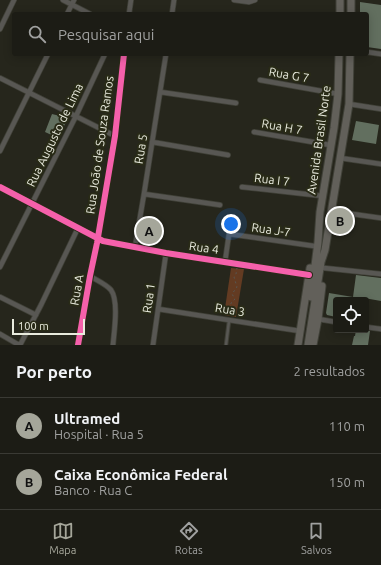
<!DOCTYPE html>
<html lang="pt">
<head>
<meta charset="utf-8">
<style>
  :root { --surface:#1c1c15; --page:#292922; --text:#f1f3f6; --muted:#a0a1a0; --line:#3a3a34; --accent:#a5a69a }
  body { margin:0; font-family:Ubuntu,sans-serif; background:var(--page); color:var(--text) }
  .controls { position:absolute; right:12px; bottom:12px; display:grid; overflow:hidden; border-radius:4px; box-shadow:0 2px 10px #0003 }
  .controls button { width:36px; height:36px; display:grid; place-items:center; padding:0; border:0; border-bottom:1px solid var(--line); background:var(--surface); color:var(--text); font:20px sans-serif }
  .scale { position:absolute; left:12px; bottom:10px; width:73px; box-sizing:border-box; padding-left:4px; border:2px solid #e9ebde; border-top:0; font-size:11px; line-height:14px; white-space:nowrap; color:#e9ebde; -webkit-text-stroke:3px #292b17; paint-order:stroke }
  .you { position:absolute; left:231px; top:224px; width:14px; height:14px; margin:-10px; border:3px solid #fff; border-radius:50%; background:#1a73e8; box-shadow:0 0 0 6px #1a73e833 }
  .badge { display:grid; place-items:center; width:26px; height:26px; border-radius:50%; background:var(--accent); color:#111; font-size:13px; font-weight:700 }
  .pin { position:absolute; translate:-50% -50%; border:2px solid #fff; box-shadow:0 1px 4px #0006 }
  .list { margin:0; padding:0; list-style:none }
  h2 { display:flex; justify-content:space-between; align-items:center; height:52px; margin:0; padding:0 16px; font-size:17px }
  h2 small { font-size:13px; font-weight:400; color:var(--muted) }
  .list li { display:grid; grid-template-columns:26px 1fr auto; gap:12px; align-items:center; box-sizing:border-box; height:56px; padding:0 16px; border-top:1px solid var(--line) }
  .list b { display:block; font-size:15px; white-space:nowrap }
  .list p { margin:0; font-size:13px; white-space:nowrap; color:var(--muted) }
  .list em { font-size:13px; font-style:normal; color:var(--muted) }
  .icon { flex:none; width:22px; height:22px; fill:none; stroke:currentColor; stroke-width:2; stroke-linecap:round; stroke-linejoin:round }
  .map { position:relative; flex:none; width:381px; height:345px; overflow:hidden }
  .search { position:absolute; background:var(--surface); box-shadow:0 2px 10px #0003; left:12px; right:12px; top:12px; height:44px; display:flex; align-items:center; gap:10px; box-sizing:border-box; padding:0 14px; border-radius:4px; color:var(--muted); font-size:15px }
  .sheet { height:164px; background:var(--surface) }
  nav { display:flex; justify-content:space-around; align-items:center; box-sizing:border-box; height:56px; border-top:1px solid var(--line); background:var(--surface); font-size:11px; color:var(--muted) }
  nav a { display:grid; justify-items:center; gap:2px }
  nav .on { color:var(--accent) }
  .map>svg:first-child { display:block }
  .green { fill:#633b22 }
  .building { fill:#626f5f }
  .lines { fill:none; stroke-linecap:round; stroke-linejoin:round }
  .service-casing { stroke:#404138; stroke-width:4.5 }
  .minor-casing { stroke:#404138; stroke-width:6 }
  .primary-casing { stroke:#404138; stroke-width:9 }
  .path { stroke:#585752; stroke-width:1; stroke-dasharray:2 3; stroke-linecap:butt }
  .service { stroke:#585753; stroke-width:2.5 }
  .minor { stroke:#585753; stroke-width:4.5 }
  .primary { stroke:#62605a; stroke-width:7 }
  .cycleway-casing { stroke:#292b17; stroke-width:8 }
  .cycleway { stroke:#f560ab; stroke-width:6 }
  .labels { text-anchor:middle; stroke-width:4; stroke-linejoin:round; paint-order:stroke }
  .street-label { font-size:12px; fill:#e9ebde; stroke:#292b17 }
</style>
</head>
<body>
<div class="map">
<svg width="381" height="345" viewBox="0 0 381 345">
  <rect width="100%" height="100%" fill="#26261c"/>
  <path class="green" d="M231 268 244 269 236 317 224 315Z"/>
  <path class="building" d="M360 2 381 5V49L367 47V14H360Z
    M52 114 68 118 58 138 45 132Z
    M356 121 379 125 376 144 352 140Z
    M356 275 381 278V301L364 298V300H336V317L327 315 326 313 329 293 353 297Z
    M356 330H364L370 331 368 345H352L354 336H355Z"/>
  <g class="lines">
    <defs>
      <path id="service" d="M226 345 229 321"/>
      <path id="minor" d="M63 0 90 14
        M234 0 249 2 255 0
        M67 14 74 0
        M129 14 131 0
        M172 14 174 0
        M0 29 14 0
        M367 52 381 54
        M0 78 115 136
        M260 80 338 94
        M160 92 236 103
        M349 104 381 109
        M254 132 330 145
        M152 142 228 155
        M0 151 48 54
        M340 158 381 164
        M0 187 103 241 166 253 309 275
        M242 187 323 196
        M144 194 220 205
        M331 211 381 218
        M135 247 144 194 166 54
        M225 262 229 234 314 246
        M0 267 76 116 105 54
        M324 268 381 274
        M90 276C96 280 106 284 111 290 119 301 114 332 113 345
        M0 297 36 315
        M158 309 300 331
        M318 319 336 322
        M366 327 381 329
        M0 334 19 345
        M20 345 41 305 78 228
        M78 345 90 276 97 243 115 136 124 54
        M153 345 166 253"/>
      <path id="primary" d="M340 14V0
        M351 14V0
        M311 297 318 242 320 212 334 128 338 94 339 54
        M298 345 310 268
        M308 345 321 262 325 250 349 104 350 54
        M313 345 318 319 322 286"/>
    </defs>
    <use href="#service" class="service-casing"/>
    <use href="#minor" class="minor-casing"/>
    <use href="#primary" class="primary-casing"/>
    <path class="path" d="M230 315V313L234 311V309L231 307V303L235 299 232 294 237 287 234 277 236 274 237 268"/>
    <use href="#service" class="service"/>
    <use href="#minor" class="minor"/>
    <use href="#primary" class="primary"/>
    <defs>
      <path id="cycleway" d="M0 187 103 241 166 253 309 275
        M78 345 90 276 97 243 115 136 124 54"/>
    </defs>
    <use href="#cycleway" class="cycleway-casing"/>
    <use href="#cycleway" class="cycleway"/>
  </g>
  <g class="labels">
    <g class="street-label">
      <text transform="translate(289 75) rotate(10)" y="4">Rua G 7</text>
      <text transform="translate(282 127) rotate(10)" y="4">Rua H 7</text>
      <text transform="translate(55 135) rotate(-64)" y="4">Rua Augusto de Lima</text>
      <text transform="translate(319 140) rotate(-82)" y="4">Avenida Brasil Norte</text>
      <text transform="translate(100 145) rotate(-82)" y="4">Rua João de Souza Ramos</text>
      <text transform="translate(141 149) rotate(-81)" y="4">Rua 5</text>
      <text transform="translate(272 180) rotate(7)" y="4">Rua I 7</text>
      <text transform="translate(271 230) rotate(8)" y="4">Rua J-7</text>
      <text transform="translate(204 248) rotate(8)" y="4">Rua 4</text>
      <text transform="translate(77 290) rotate(-80)" y="4">Rua A</text>
      <text transform="translate(149 298) rotate(-82)" y="4">Rua 1</text>
      <text transform="translate(230 310) rotate(9)" y="4">Rua 3</text>
    </g>
  </g>
</svg>
<div class="controls">
<button><svg class="icon" aria-label="locate" viewBox="0 0 24 24"><circle cx="12" cy="12" r="6"/><path d="M12 2v4M12 18v4M2 12h4M18 12h4"/></svg></button>
</div>
<div class="scale">100 m</div>
<div class="you"></div>
<div class="pin badge" style="left:149px;top:231px">A</div>
<div class="pin badge" style="left:340px;top:221px">B</div>
<div class="search"><svg class="icon" aria-label="search" viewBox="0 0 24 24"><circle cx="10" cy="10" r="6"/><path d="M15 15l6 6"/></svg>Pesquisar aqui</div>
</div>
<section class="sheet">
<h2>Por perto<small>2 resultados</small></h2>
<ul class="list">
<li><span class="badge">A</span><div><b>Ultramed</b><p>Hospital · Rua 5</p></div><em>110 m</em></li>
<li><span class="badge">B</span><div><b>Caixa Econômica Federal</b><p>Banco · Rua C</p></div><em>150 m</em></li>
</ul>
</section>
<nav>
<a class="on"><svg class="icon" aria-label="map" viewBox="0 0 24 24"><path d="M3 6l6-2 6 2 6-2v14l-6 2-6-2-6 2zM9 4v14M15 6v14"/></svg>Mapa</a>
<a><svg class="icon" aria-label="directions" viewBox="0 0 24 24"><path d="M12 3l9 9-9 9-9-9zM9 14v-3h6M13 9l2 2-2 2"/></svg>Rotas</a>
<a><svg class="icon" aria-label="saved" viewBox="0 0 24 24"><path d="M7 4h10v16l-5-4-5 4z"/></svg>Salvos</a>
</nav>
</body>
</html>
